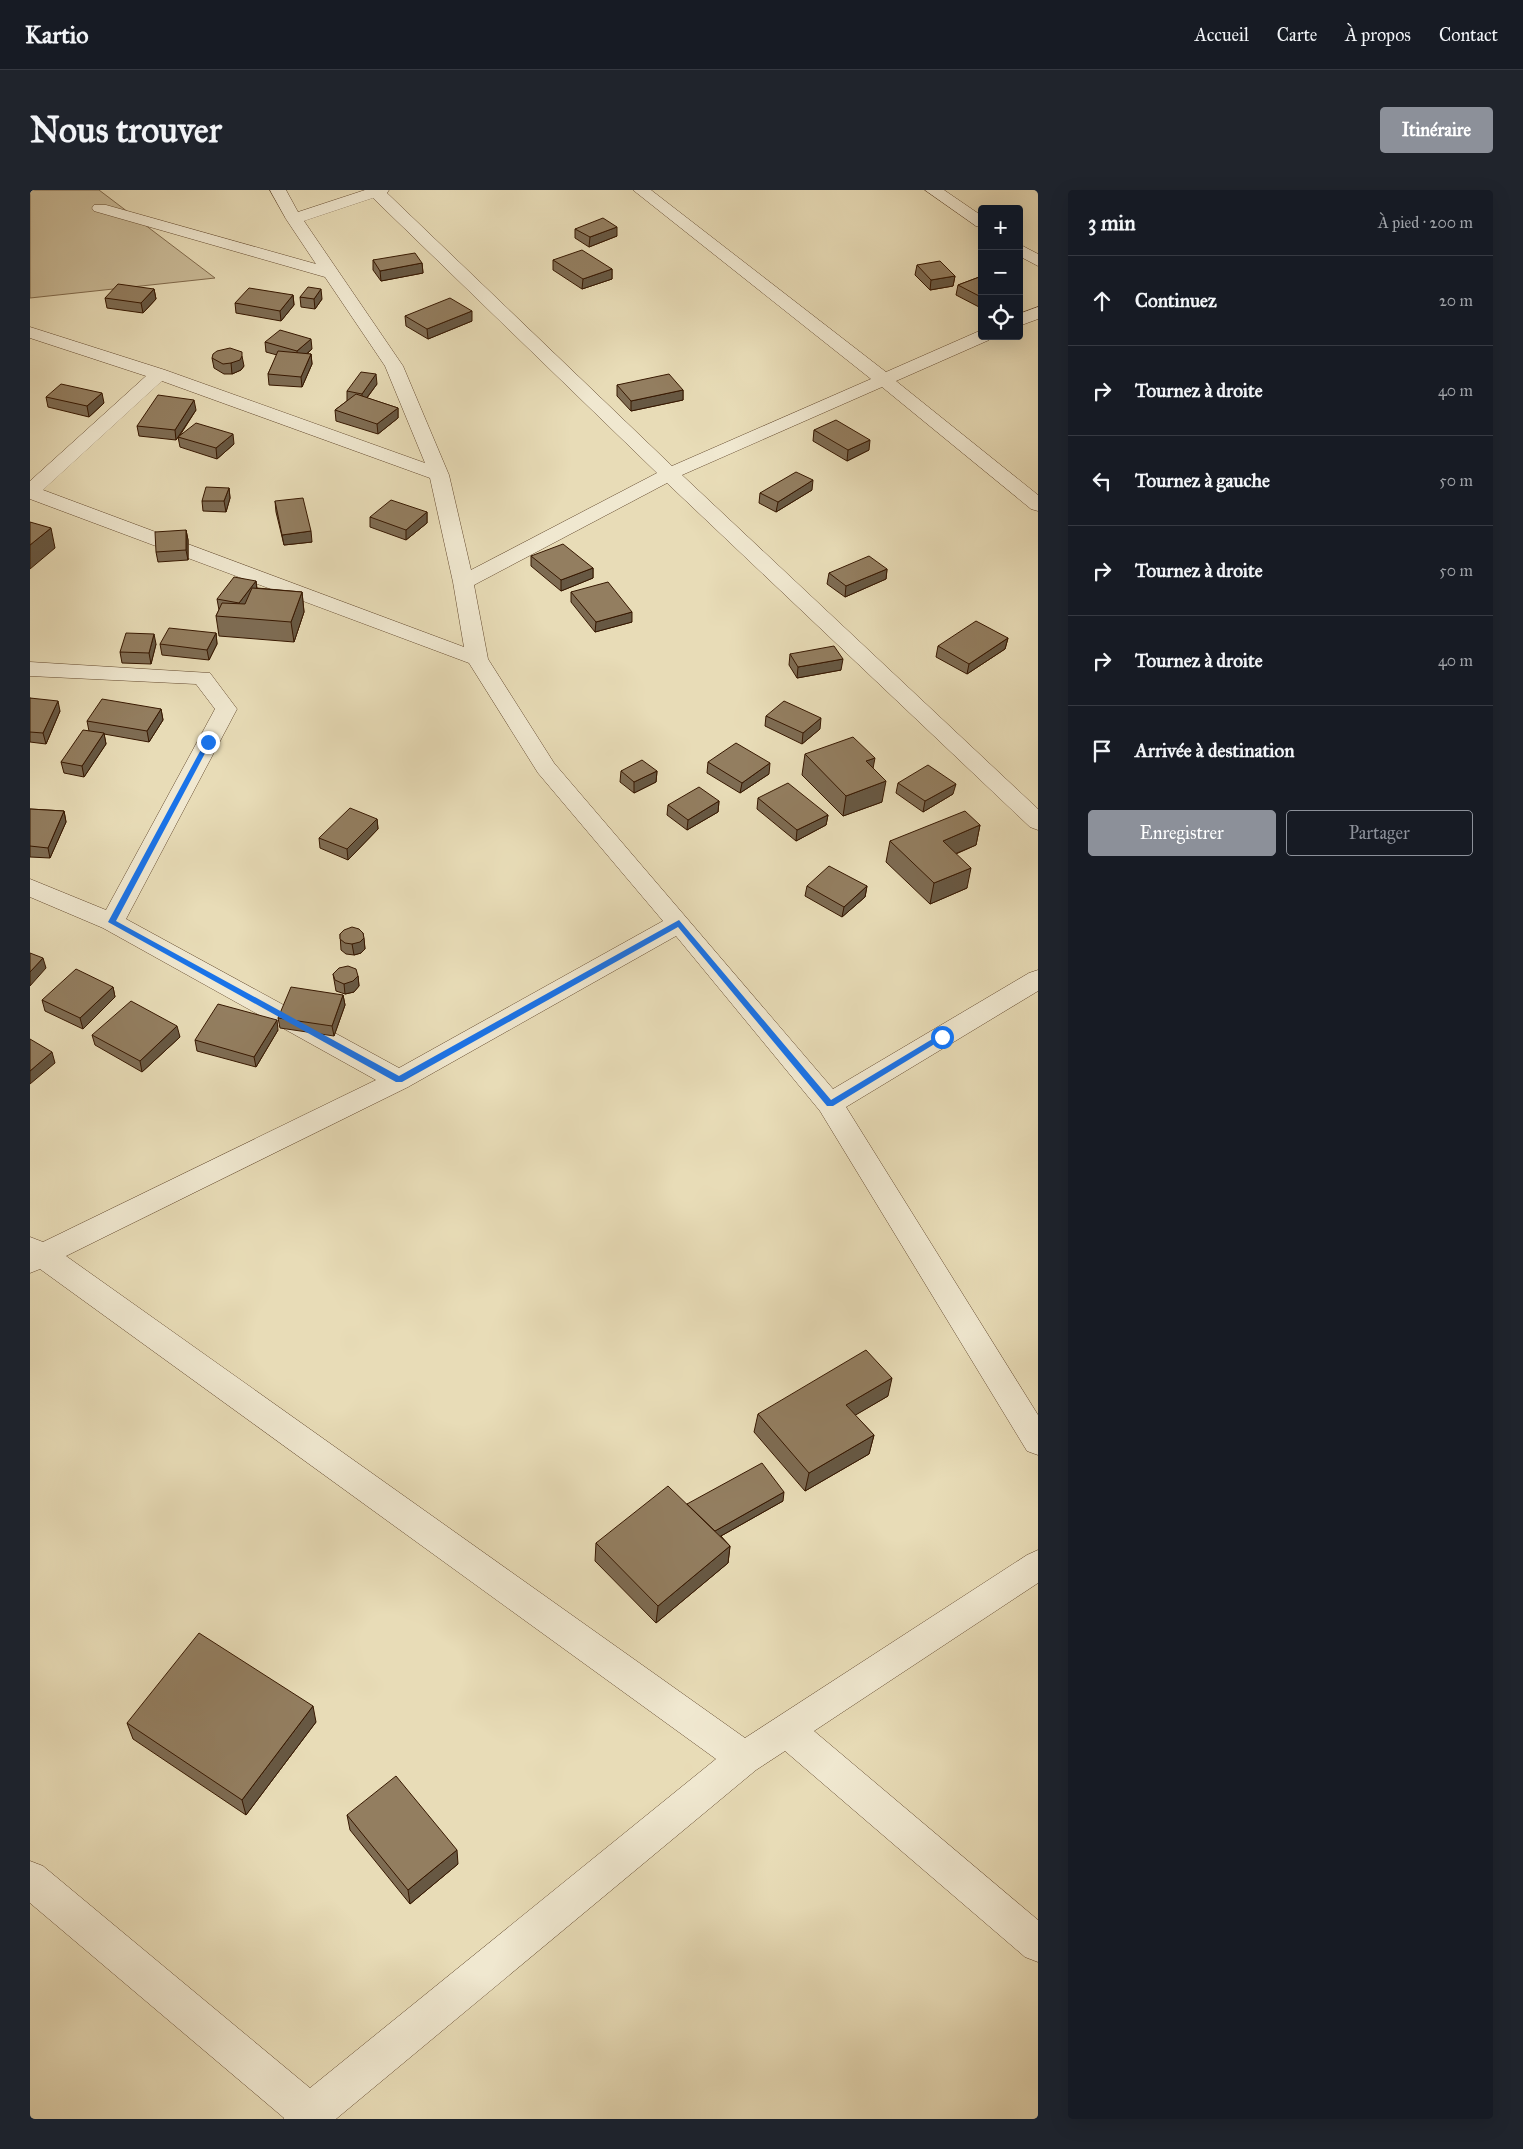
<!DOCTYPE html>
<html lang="fr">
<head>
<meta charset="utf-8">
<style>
  :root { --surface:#171b24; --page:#20242c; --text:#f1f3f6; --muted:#9ea1a6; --line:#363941; --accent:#8c9099 }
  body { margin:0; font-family:"IM FELL Great Primer",serif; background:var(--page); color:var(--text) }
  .controls { position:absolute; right:15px; top:15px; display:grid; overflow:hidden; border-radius:5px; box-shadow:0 5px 20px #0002 }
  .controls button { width:45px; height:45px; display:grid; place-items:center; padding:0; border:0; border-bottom:1px solid var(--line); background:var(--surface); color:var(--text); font:25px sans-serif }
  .stop { position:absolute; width:15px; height:15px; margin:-11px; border:4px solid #1a73e8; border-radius:50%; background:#fff }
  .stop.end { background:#1a73e8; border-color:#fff; box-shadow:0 1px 5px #0008 }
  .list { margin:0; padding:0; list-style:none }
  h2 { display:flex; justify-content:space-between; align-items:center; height:65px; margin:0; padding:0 20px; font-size:21px }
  h2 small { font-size:16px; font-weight:400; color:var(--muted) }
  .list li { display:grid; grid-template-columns:32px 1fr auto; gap:15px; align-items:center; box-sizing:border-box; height:90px; padding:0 20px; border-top:1px solid var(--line) }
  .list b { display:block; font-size:19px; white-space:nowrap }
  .list em { font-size:16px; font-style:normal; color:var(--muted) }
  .actions { display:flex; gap:10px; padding:15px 20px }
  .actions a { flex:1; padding:11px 0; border:1px solid var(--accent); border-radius:5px; text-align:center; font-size:18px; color:var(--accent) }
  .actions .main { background:var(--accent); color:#fff }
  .icon { flex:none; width:28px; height:28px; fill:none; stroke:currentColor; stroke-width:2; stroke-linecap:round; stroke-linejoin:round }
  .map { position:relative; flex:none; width:1008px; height:1929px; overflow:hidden; border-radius:5px }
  header { display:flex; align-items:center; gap:30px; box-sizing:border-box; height:70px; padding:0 25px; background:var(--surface); border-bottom:1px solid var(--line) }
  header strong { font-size:24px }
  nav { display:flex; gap:28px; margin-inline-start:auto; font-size:18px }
  .intro { display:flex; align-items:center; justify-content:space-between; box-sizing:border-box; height:120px; padding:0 30px }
  h1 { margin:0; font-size:35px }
  .button { padding:12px 22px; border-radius:5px; background:var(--accent); color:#fff; font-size:18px; font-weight:700 }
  main { display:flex; gap:30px; padding:0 30px }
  aside { flex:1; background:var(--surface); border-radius:5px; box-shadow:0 5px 20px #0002 }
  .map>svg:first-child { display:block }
  .green { fill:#cabb98; stroke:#806a4c }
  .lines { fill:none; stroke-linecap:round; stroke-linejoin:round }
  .minor-casing { stroke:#63492e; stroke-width:1 }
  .minor { fill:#f0e8d0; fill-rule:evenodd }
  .wall { fill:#7e6c53; stroke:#371801 }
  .shaded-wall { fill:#675843; stroke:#371801 }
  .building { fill:#937e60; stroke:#371801 }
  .route { fill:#1a73e8 }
</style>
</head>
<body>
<header>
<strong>Kartio</strong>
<nav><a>Accueil</a><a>Carte</a><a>À propos</a><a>Contact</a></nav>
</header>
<div class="intro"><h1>Nous trouver</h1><a class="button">Itinéraire</a></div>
<main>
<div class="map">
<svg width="1008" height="1929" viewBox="0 0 1008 1929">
  <rect width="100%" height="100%" fill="#e8dcb7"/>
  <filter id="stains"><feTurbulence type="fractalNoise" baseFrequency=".004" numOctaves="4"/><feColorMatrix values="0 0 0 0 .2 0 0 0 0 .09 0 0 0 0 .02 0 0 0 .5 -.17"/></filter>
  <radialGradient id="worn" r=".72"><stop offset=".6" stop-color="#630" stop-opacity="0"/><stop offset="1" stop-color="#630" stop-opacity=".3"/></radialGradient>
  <path class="green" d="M0 0H69L185 88 0 108Z"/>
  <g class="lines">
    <defs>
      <path id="minor" d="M240 0H256L268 22 335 0H359L357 3 642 276 841 189 603 0H621L856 182 947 142 952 141V146H962L959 150 866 191 1008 305V321L1001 319 852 197 652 285 1008 619V640L1000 637 637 293 444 395 458 469 524 573 803 899 999 783 1008 780V801L816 917 1008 1225V1265L997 1261 790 921 646 746 378 897 36 1066 715 1548 997 1365 1008 1360V1393L784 1541 1008 1730V1772L995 1767 755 1561 726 1580 306 1929H253L254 1928 0 1713V1671L13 1676 280 1898 686 1569 10 1079 0 1083V1047L13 1052 346 890 73 738 0 707V689L76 720 185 519 166 494 0 486V472L180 483 207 519 96 729 369 878 633 731 508 583 439 473 0 309V291L116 186 0 148V137L135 180 395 273 355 176 295 87 64 21 62 18 64 15H76L286 74 256 29ZM343 8 627 283 441 380 419 285 373 176 274 31ZM132 191 400 288 423 392 434 457 13 300Z
        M895 0H914L952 26V38L946 36Z
        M989 54 1008 64V76L989 66Z
        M1008 117V129L989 136V124Z"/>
    </defs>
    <use href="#minor" class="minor-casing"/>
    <use href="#minor" class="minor"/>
  </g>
  <path class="wall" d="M545 39 587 46 559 57 545 48Z
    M343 70 392 73 393 83 351 91 343 80Z
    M523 70 582 79V89L552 99 523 80Z
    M887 75 925 86 923 96 900 100 885 85Z
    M952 86V116L949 117 926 105 928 95Z
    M124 99 126 109 113 123 77 118 75 108Z
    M263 105 264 115 251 131 206 123 205 113Z
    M270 107 292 109 285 119 271 117Z
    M375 126 442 131 398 149 376 136Z
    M235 152 282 159 277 164H281L282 174 272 197 239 195 238 184 247 165 236 162Z
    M182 168 214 176 211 180 202 184H194L184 178Z
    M347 194 337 208 368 218V228L348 244 306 231 305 220 317 211V201Z
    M587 195 653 200V210L601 221 587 206Z
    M16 207 74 213 59 227 18 217Z
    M166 220 149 247 204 254 187 269 150 257 148 247 146 250 109 246 107 236Z
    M784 240 839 260 817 271 783 251Z
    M199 298 200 308 196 322 173 321 172 311Z
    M782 300 746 322 729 313 730 303Z
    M245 311 282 352 254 355 246 322Z
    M397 322V333L376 350 340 337V327Z
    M156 340 158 350V370L128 372 126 362Z
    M501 366 563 378V388L531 401 501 376Z
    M857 379 856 389 815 407 797 394 799 383Z
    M226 391 227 398 272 402 274 422 264 452 189 446 186 426 189 420 187 409Z
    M541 402 602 432 565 442 541 412Z
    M186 443 187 454 179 470 132 465 130 454Z
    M978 448 975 459 937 484 906 467 908 456Z
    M126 454 121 474 92 473 90 462Z
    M760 464 811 480 767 488 759 475Z
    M0 508 30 521 16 554 0 552Z
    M131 519 133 530 119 552 74 544 76 554 54 587 34 583 31 572 59 541 57 531Z
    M736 526 790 539 772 554 735 536Z
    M775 564 852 612 813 626 772 585Z
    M678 572 739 584 710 603 677 583Z
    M591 581H627L626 592 604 603 590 592Z
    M868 593 923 604 893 622 866 603Z
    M728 608 798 625 796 635 766 651 727 619Z
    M689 611 688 622 657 640 637 625 638 615Z
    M0 619 34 621 36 632 20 668 0 667Z
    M347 629 348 639 318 670 290 658 289 648Z
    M950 635 946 655 926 664 937 698 900 714 856 672 860 651Z
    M777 696H837L835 707 812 727 775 706Z
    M333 743 335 759 331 763 324 765 316 764 311 760 310 744Z
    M303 784 328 786 329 796 324 802 315 804 306 801Z
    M83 797 85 807 53 839 15 821 12 810Z
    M313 805 315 815 304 846 250 838 248 828Z
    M248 840 226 877 167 861 165 850Z
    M62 845 150 847 112 882 65 855Z
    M858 1206 825 1225 844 1245 839 1264 775 1301 724 1242 728 1224Z
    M753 1311 691 1346 700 1356 698 1373 626 1433 565 1371 566 1353 657 1314Z
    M286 1532 216 1625 103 1549 97 1533Z
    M317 1625 428 1674 380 1714 320 1640Z"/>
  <path class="shaded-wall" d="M587 37V46L559 57 560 47Z
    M392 73 393 83 351 91 350 81Z
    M582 79V89L552 99 553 89Z
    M925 86 923 96 900 100 901 90Z
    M124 99 126 109 113 123 111 113Z
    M291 99 292 109 285 119 284 109Z
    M263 105 264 115 251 131 250 121Z
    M951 107H952V116L949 117Z
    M442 121V131L398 149 397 139Z
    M281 149 282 159 268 171 267 161Z
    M281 164 282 174 272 197 271 187Z
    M212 166 214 176 211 180 202 184 201 173Z
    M346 184 347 194 332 214V204Z
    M653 200V210L601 221V211Z
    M72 203 74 213 59 227 57 216Z
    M164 210 166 220 146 250 145 240Z
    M368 218V228L348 244 347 234Z
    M203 244 204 254 187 269 186 258Z
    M840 250 839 260 817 271 818 260Z
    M783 290 782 300 746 322 748 312Z
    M199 298 200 308 196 322 194 311Z
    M397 322V333L376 350V340Z
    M21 338 25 358 0 379V355Z
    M156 340 158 350V370L156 360Z
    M281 341 282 352 254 355 252 345Z
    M563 378V388L531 401V390Z
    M857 379 856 389 815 407 816 396Z
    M226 391 227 402 210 424 209 413Z
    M272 402 274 422 264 452 261 432Z
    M602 422V432L565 442 566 432Z
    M186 443 187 454 179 470 177 460Z
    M124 444 126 454 121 474 119 463Z
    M978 448 975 459 937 484 939 474Z
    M813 469 811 480 767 488 768 477Z
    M28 511 30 521 16 554 13 543Z
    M131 519 133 530 119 552 117 541Z
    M791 528 790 539 772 554 773 543Z
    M74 543 76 554 54 587 52 576Z
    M845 568 841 589 836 571Z
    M740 573 739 584 710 603 712 593Z
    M627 581 626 592 604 603V592Z
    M856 591 852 612 813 626 816 606Z
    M926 594 923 604 893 622 895 611Z
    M689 611 688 622 657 640 658 630Z
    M34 621 36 632 20 668 18 658Z
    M798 625 796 635 766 651 767 640Z
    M347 629 348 639 318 670 317 659Z
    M950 635 946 655 908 671 913 651Z
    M941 678 937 698 900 714 904 693Z
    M837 696 835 707 812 727 814 717Z
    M334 748 335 759 331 763 324 765 322 754Z
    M13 768 16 778 0 796V782Z
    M328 786 329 796 324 802 315 804 314 794Z
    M83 797 85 807 53 839 50 828Z
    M313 805 315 815 304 846 302 836Z
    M247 830 248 840 226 877 224 867Z
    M147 836 150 847 112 882 110 871Z
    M22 862 25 873 0 894V881Z
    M862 1188 858 1206 812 1233 816 1215Z
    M844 1245 839 1264 775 1301 779 1283Z
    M754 1302 753 1311 682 1351 683 1342Z
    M700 1356 698 1373 626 1433 628 1416Z
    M283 1516 286 1532 216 1625 212 1610Z
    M427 1660 428 1674 380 1714 378 1700Z"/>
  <path class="building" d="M573 28 587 37 560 47 545 39Z
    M552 60 582 79 553 89 523 70Z
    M385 63 392 73 350 81 343 70Z
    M910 71 925 86 901 90 887 75Z
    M952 86V107H951L928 95Z
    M88 94 124 99 111 113 75 108Z
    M278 97 291 99 284 109 270 107Z
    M219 98 263 105 250 121 205 113Z
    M420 108 442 121 397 139 375 126Z
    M250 140 281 149 267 161 235 152Z
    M200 158 212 162V166L210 170 201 173 193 174 182 168 183 164 187 161Z
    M248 161 281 164 271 187 238 184Z
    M331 182 346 184 332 204 317 201Z
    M639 184 653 200 601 211 587 195Z
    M31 194 72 203 57 216 16 207Z
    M326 204 368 218 347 234 305 220Z
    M128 205 164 210 145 240 107 236Z
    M806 230 840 250 818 260 784 240Z
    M166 233 203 244 186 258 148 247Z
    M766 282 783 290 748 312 730 303Z
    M176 297 199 298 194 311H172Z
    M273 308 281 341 252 345 245 311Z
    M361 310 397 322 376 340 340 327Z
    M0 332 21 338 0 355Z
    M156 340V360L126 362 125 342Z
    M533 354 563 378 531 390 501 366Z
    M839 366 857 379 816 396 799 383Z
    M204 387 226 391 209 413 187 409Z
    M578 392 602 422 566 432 541 402Z
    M222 398 272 402 261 432 186 426 192 413 215 414Z
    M946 431 978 448 939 474 908 456Z
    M139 438 186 443 177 460 130 454Z
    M96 443 124 444 119 463 90 462Z
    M804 456 813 469 768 477 760 464Z
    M0 508 28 511 13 543 0 542Z
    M72 509 131 519 117 541 57 531Z
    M754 511 791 528 773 543 736 526Z
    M53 540 74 543 52 576 31 572Z
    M823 547 845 568 836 571 856 591 816 606 775 564Z
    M706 553 740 573 712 593 678 572Z
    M612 570 627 581 604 592 591 581Z
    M898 575 926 594 895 611 868 593Z
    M758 593 798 625 767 640 728 608Z
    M669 597 689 611 658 630 638 615Z
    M320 618 347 629 317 659 289 648Z
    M0 619 34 621 18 658 0 656Z
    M935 621 950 635 913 651 941 678 904 693 860 651Z
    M799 676 837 696 814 717 777 696Z
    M322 737 329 739 333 743 334 748 330 752 322 754 315 753 310 749V744L314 740Z
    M0 763 13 768 0 782Z
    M318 776 326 779 328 786 323 791 314 794 305 790 303 784 309 778Z
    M46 779 83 797 50 828 12 810Z
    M261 797 313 805 302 836 248 828Z
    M101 811 147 836 110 871 62 845Z
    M188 814 247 830 224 867 165 850Z
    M0 849 22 862 0 881Z
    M836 1160 862 1188 816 1215 844 1245 779 1283 728 1224Z
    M732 1273 754 1302 685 1341 657 1314Z
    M638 1296 700 1356 628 1416 566 1353Z
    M169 1443 283 1516 212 1610 97 1533Z
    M366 1586 427 1660 378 1700 317 1625Z"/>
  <path class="route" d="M178 549 181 552 86 731 369 886 649 730 801 910 909 845H915L916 847 803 916H797L648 737 372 892H366L78 732 175 552Z"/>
  <rect width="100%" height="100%" filter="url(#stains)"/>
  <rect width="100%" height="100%" fill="url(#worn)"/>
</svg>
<div class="controls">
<button>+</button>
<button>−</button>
<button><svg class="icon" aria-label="locate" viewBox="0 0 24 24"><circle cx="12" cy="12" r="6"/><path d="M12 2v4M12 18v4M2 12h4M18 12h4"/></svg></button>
</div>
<div class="stop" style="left:912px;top:847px"></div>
<div class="stop end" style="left:178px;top:552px"></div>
</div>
<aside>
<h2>3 min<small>À pied · 200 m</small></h2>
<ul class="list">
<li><svg class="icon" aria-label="ahead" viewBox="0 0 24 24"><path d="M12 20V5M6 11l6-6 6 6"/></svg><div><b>Continuez</b></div><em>20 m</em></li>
<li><svg class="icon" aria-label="right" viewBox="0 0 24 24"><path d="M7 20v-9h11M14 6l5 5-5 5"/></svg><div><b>Tournez à droite</b></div><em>40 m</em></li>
<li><svg class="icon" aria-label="left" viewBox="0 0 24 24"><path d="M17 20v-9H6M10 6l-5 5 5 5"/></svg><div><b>Tournez à gauche</b></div><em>50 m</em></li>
<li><svg class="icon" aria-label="right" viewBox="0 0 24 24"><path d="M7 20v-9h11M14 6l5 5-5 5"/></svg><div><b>Tournez à droite</b></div><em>50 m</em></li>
<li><svg class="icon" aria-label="right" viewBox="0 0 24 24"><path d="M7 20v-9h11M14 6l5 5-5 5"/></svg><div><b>Tournez à droite</b></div><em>40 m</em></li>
<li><svg class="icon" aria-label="arrive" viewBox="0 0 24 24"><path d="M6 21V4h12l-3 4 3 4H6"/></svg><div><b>Arrivée à destination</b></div></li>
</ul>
<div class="actions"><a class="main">Enregistrer</a><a>Partager</a></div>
</aside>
</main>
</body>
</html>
